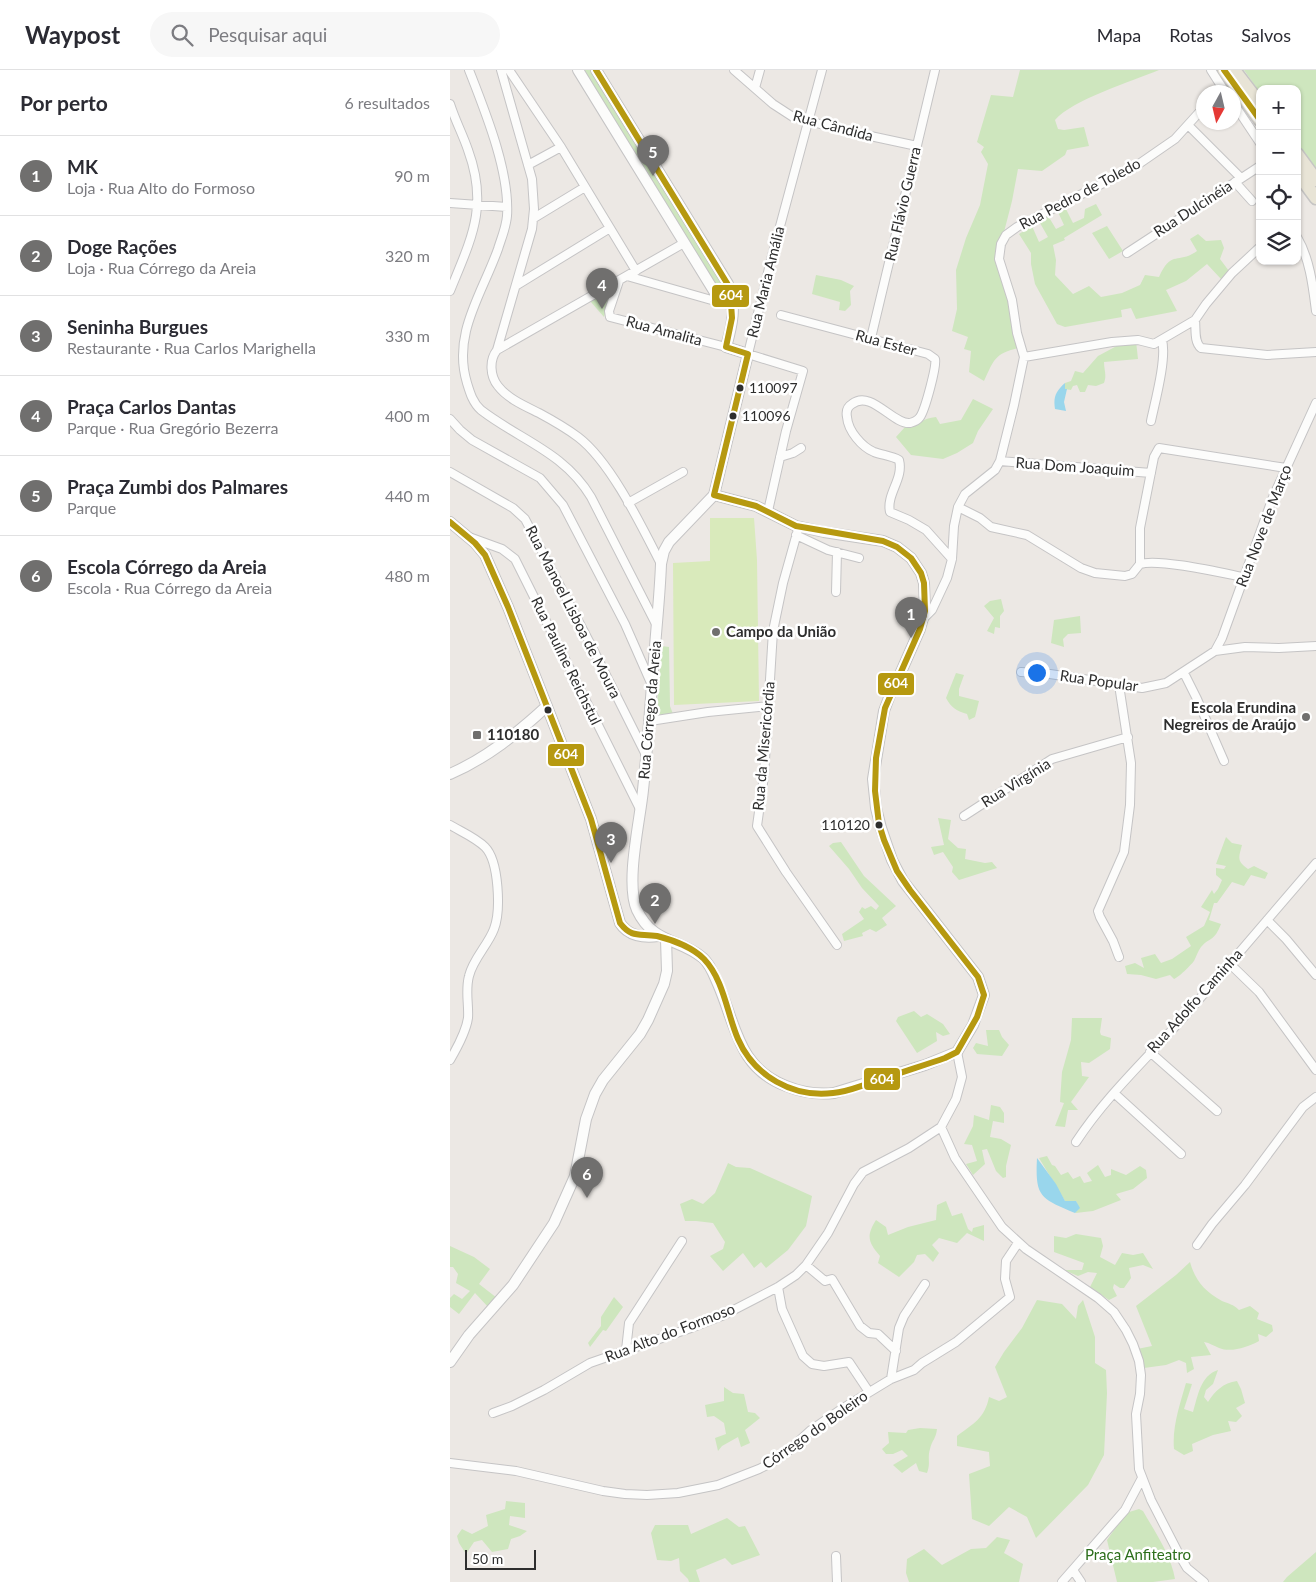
<!DOCTYPE html>
<html lang="pt">
<head>
<meta charset="utf-8">
<style>
  :root { --surface:#fff; --page:#f7f7f7; --text:#2b2b33; --muted:#7c7c81; --line:#e1e1e2; --accent:#706f6e }
  body { margin:0; font-family:Lato,sans-serif; background:var(--page); color:var(--text) }
  .controls { position:absolute; right:15px; top:15px; display:grid; overflow:hidden; border-radius:10px; box-shadow:0 1px 4px #0004 }
  .controls button { width:45px; height:45px; display:grid; place-items:center; padding:0; border:0; border-bottom:1px solid var(--line); background:var(--surface); color:var(--text); font:25px sans-serif }
  .compass { position:absolute; left:746px; top:15px; width:45px; height:45px; border-radius:50%; background:var(--surface); box-shadow:0 1px 4px #0004; rotate:188deg }
  .scale { position:absolute; left:15px; bottom:12px; width:71px; box-sizing:border-box; padding-left:5px; border:2px solid #2e2e2e; border-top:0; font-size:14px; line-height:18px; white-space:nowrap; color:#2e2e2e; -webkit-text-stroke:4px #fff; paint-order:stroke }
  .you { position:absolute; left:586px; top:602px; width:18px; height:18px; margin:-12px; border:4px solid #fff; border-radius:50%; background:#1a73e8; box-shadow:0 0 0 8px #1a73e833 }
  .badge { display:grid; place-items:center; width:32px; height:32px; border-radius:50%; background:var(--accent); color:#fff; font-size:16px; font-weight:700 }
  .pin { position:absolute; translate:-50% -41px; filter:drop-shadow(0 1px 2px #0008) }
  .pin::after { content:''; position:absolute; top:26px; width:18px; height:15px; background:inherit; clip-path:polygon(0 0,100% 0,50% 100%) }
  .list { margin:0; padding:0; list-style:none }
  h2 { display:flex; justify-content:space-between; align-items:center; height:65px; margin:0; padding:0 20px; font-size:21px }
  h2 small { font-size:16px; font-weight:400; color:var(--muted) }
  .list li { display:grid; grid-template-columns:32px 1fr auto; gap:15px; align-items:center; box-sizing:border-box; height:80px; padding:0 20px; border-top:1px solid var(--line) }
  .list b { display:block; font-size:19px; white-space:nowrap }
  .list p { margin:0; font-size:16px; white-space:nowrap; color:var(--muted) }
  .list em { font-size:16px; font-style:normal; color:var(--muted) }
  .icon { flex:none; width:28px; height:28px; fill:none; stroke:currentColor; stroke-width:2; stroke-linecap:round; stroke-linejoin:round }
  .map { position:relative; flex:none; width:866px; height:1512px; overflow:hidden }
  header { display:flex; align-items:center; gap:30px; box-sizing:border-box; height:70px; padding:0 25px; background:var(--surface); border-bottom:1px solid var(--line) }
  header strong { font-size:24px }
  nav { display:flex; gap:28px; margin-inline-start:auto; font-size:18px }
  .search { width:350px; height:45px; background:var(--page); display:flex; align-items:center; gap:12px; box-sizing:border-box; padding:0 18px; border-radius:28px; color:var(--muted); font-size:19px }
  main { display:flex }
  aside { flex:1; background:var(--surface) }
  .map>svg:first-child { display:block }
  .green { fill:#cee6be }
  .pitch { fill:#d9eabb }
  .water { fill:#99d6ec }
  .lines { fill:none; stroke-linecap:round; stroke-linejoin:round }
  .minor-casing { stroke:#c5c4c5; stroke-width:10 }
  .tertiary-casing { stroke:#c5c4c5; stroke-width:12 }
  .primary-casing { stroke:#c6c5c4; stroke-width:15 }
  .minor { stroke:#fcfcfb; stroke-width:8 }
  .tertiary { stroke:#fcfcfb; stroke-width:10 }
  .primary { stroke:#e8e4d6; stroke-width:12 }
  .bus-1-casing { stroke:#fff; stroke-width:10 }
  .bus-1 { stroke:#b69910; stroke-width:6 }
  .bus-dot { fill:#2e2e2e; stroke:#fff; stroke-width:2 }
  .poi-dot { fill:#706f6e; stroke:#fff; stroke-width:2 }
  .labels { text-anchor:middle; stroke-width:5; stroke-linejoin:round; paint-order:stroke }
  .bus-label { font-size:14px; fill:#2e2e2e; stroke:#fff; text-anchor:start }
  .street-label { font-size:15px; fill:#2e2e2e; stroke:#fff }
  .poi-label { font-size:15px; font-weight:bold; fill:#2e2e2e; stroke:#fff; text-anchor:start }
  .park-label { font-size:15px; fill:#2c6e1b; stroke:#fff }
  .line-badge { stroke:#fff; stroke-width:2 }
  .badge-label { font-size:14px; text-anchor:middle; font-weight:bold; fill:#fff }
</style>
</head>
<body>
<header>
<strong>Waypost</strong>
<div class="search"><svg class="icon" aria-label="search" viewBox="0 0 24 24"><circle cx="10" cy="10" r="6"/><path d="M15 15l6 6"/></svg>Pesquisar aqui</div>
<nav><a>Mapa</a><a>Rotas</a><a>Salvos</a></nav>
</header>
<main>
<aside>
<h2>Por perto<small>6 resultados</small></h2>
<ul class="list">
<li><span class="badge">1</span><div><b>MK</b><p>Loja · Rua Alto do Formoso</p></div><em>90 m</em></li>
<li><span class="badge">2</span><div><b>Doge Rações</b><p>Loja · Rua Córrego da Areia</p></div><em>320 m</em></li>
<li><span class="badge">3</span><div><b>Seninha Burgues</b><p>Restaurante · Rua Carlos Marighella</p></div><em>330 m</em></li>
<li><span class="badge">4</span><div><b>Praça Carlos Dantas</b><p>Parque · Rua Gregório Bezerra</p></div><em>400 m</em></li>
<li><span class="badge">5</span><div><b>Praça Zumbi dos Palmares</b><p>Parque</p></div><em>440 m</em></li>
<li><span class="badge">6</span><div><b>Escola Córrego da Areia</b><p>Escola · Rua Córrego da Areia</p></div><em>480 m</em></li>
</ul>
</aside>
<div class="map">
<svg width="866" height="1512" viewBox="0 0 866 1512">
  <rect width="100%" height="100%" fill="#ece8e4"/>
  <path class="green" d="M131 0H143L279 223 273 228Z
    M570 0H709C682 11 622 30 605 50L608 59 614 60 634 57 639 76 617 80 615 85 592 101 568 99 562 131 554 162 547 175 545 186 559 231 568 278C544 284 544 290 534 311L519 302 521 281 514 279 518 267 502 261 507 239 506 200 516 168 530 135 538 94 531 82 534 77 527 72 541 25 563 27Z
    M794 0H866V104L847 77V19H810V23Z
    M646 134 652 145 614 168 615 170 603 175 606 190 605 205 623 224 639 216 651 227 672 223 690 215 695 205 709 207C722 179 727 195 747 181L740 169 748 164 756 171 771 170 774 178 770 189 779 201 771 209 757 194 736 211 716 220 727 241 686 249 681 238 671 240 672 247 615 257 607 254 585 214 581 194V183L569 164 582 156 589 172 598 167 590 153 597 144 606 159 614 155 607 140 615 137 623 153 634 148 635 139Z
    M657 156 673 181 659 189 642 163Z
    M366 205 391 210 404 216 400 221 401 235 395 241 389 240 390 232 362 224Z
    M163 218 154 247 140 231Z
    M676 271H686L688 289 654 292C654 300 657 305 654 313L646 316 638 315 635 322H630L627 315 623 316 621 320 615 319V313L621 311 625 301 633 303 648 286Z
    M523 329 543 339 528 361 523 373 507 383 493 389 461 385 446 367 455 357C469 356 472 348 486 347L490 354 511 350Z
    M551 529 554 541 550 546V558L545 557 544 564 537 561 544 548 534 536 540 531Z
    M630 546 631 563 618 564 613 569 614 577 601 573 604 550Z
    M212 576 219 577 220 636 223 644 206 645Z
    M506 603 514 605 509 619V626L529 631 525 647 519 650 517 644C506 641 501 637 496 628Z
    M488 748 501 750 498 769 508 778 516 779 515 789 535 793 542 792 547 798 509 810 502 802 503 797 493 782 484 785 481 777 494 775Z
    M776 767 782 773 792 775C789 787 786 791 798 799L804 796 818 803 815 809 801 805 794 816 782 812 767 833H764L759 850 771 854C764 872 761 866 751 877 748 881 746 887 744 891 741 895 728 908 724 909L720 905 706 909 691 905 677 904 675 896 685 893 694 898 691 888 705 884 711 893 722 889 741 876 736 867 754 856 760 842 751 837 762 820 764 824 768 819 772 810 766 805V798L774 799 776 796 766 794Z
    M391 772 414 806 446 836 432 848 437 855 426 862 420 859 412 863 413 866 394 871 392 864 414 849 409 842 412 837 415 839 421 836 426 840 429 836 412 818 399 799 379 776 383 773Z
    M464 941 471 947 477 944 493 954 500 964 493 966 486 962 487 971 467 983 446 951 448 947Z
    M622 948H652L650 962 651 965 661 968 660 979 639 993 631 992 632 1006 639 1007 621 1032 628 1040H618L615 1057 605 1056 614 1033 610 1032 612 1002 621 970Z
    M536 960H549L552 967 559 975 552 986 527 984 523 978 526 973 538 976Z
    M541 1035 550 1037 554 1043V1053L543 1051 540 1067 551 1069 561 1075 556 1096V1107L553 1108 546 1101 537 1079 532 1080 535 1094 523 1105 516 1094 527 1091 522 1075 514 1074 523 1056 524 1045 539 1050Z
    M597 1086 602 1095 605 1096 611 1105 618 1102 623 1109 630 1106 634 1113 642 1111 637 1103 648 1095 655 1107 661 1105V1099L676 1105 690 1096 696 1100 697 1108 683 1119 666 1124 671 1130 643 1141 625 1143 629 1138 626 1131H615L589 1088Z
    M278 1093 286 1097 300 1098 362 1126 356 1156 338 1180 316 1198 311 1192 304 1198 293 1183 273 1201 260 1186 273 1179 275 1172 263 1153 246 1151H235L230 1134 242 1129 253 1134 265 1123Z
    M496 1131 502 1146 512 1143 518 1159 522 1162 523 1158 534 1155V1171L517 1163 507 1173 489 1168 482 1175 489 1183 483 1192 475 1184 467 1185 464 1192 449 1207 428 1193 430 1186C418 1172 416 1166 426 1150L436 1157 438 1165 458 1157 486 1150 487 1135Z
    M626 1164 651 1168 653 1176 650 1187 665 1195 672 1183 683 1185 693 1183 703 1199 693 1195 679 1198 681 1208 674 1218H670L664 1214 663 1218 667 1226 659 1230 640 1217 647 1203 638 1202 628 1206 614 1200H632L634 1193 604 1182V1166L616 1168Z
    M0 1176 24 1187 40 1199 29 1214 47 1228 39 1238 25 1223 9 1244 0 1237V1228L4 1224 12 1229 20 1221 6 1213 8 1204 3 1197H0Z
    M740 1192C745 1210 754 1221 772 1231 779 1234 783 1234 789 1240L800 1236 809 1243 807 1249 822 1255 823 1261 816 1267 808 1264 809 1271C798 1277 781 1283 769 1278 764 1276 760 1273 754 1272L761 1285 741 1287 744 1299 737 1303 736 1293 729 1290 716 1295 694 1298 687 1279 702 1276 686 1236 726 1205Z
    M164 1227 173 1237 156 1261 153 1260 140 1277 138 1273 151 1256V1247Z
    M587 1230 612 1234 626 1249 628 1236 633 1230 645 1267V1293L656 1300 657 1323 654 1385 638 1415 586 1468 577 1447 559 1437 539 1456 522 1449 519 1404 540 1396 539 1382 507 1376V1366C523 1354 535 1348 539 1327L549 1331 557 1327 545 1297 554 1282 572 1258Z
    M768 1300 763 1314 756 1320 754 1327 758 1332C765 1321 773 1313 787 1311L791 1319 795 1333 786 1338 792 1346 786 1352 778 1351 781 1361 763 1365 742 1374 743 1381 734 1385 724 1379C722 1357 730 1334 736 1313L742 1314 734 1339 743 1342C748 1326 750 1306 768 1300Z
    M274 1317 283 1323 294 1324 298 1342 305 1343 310 1348 295 1360 300 1373 291 1377 288 1367 272 1376 268 1381 265 1368 276 1364 274 1353 264 1346 257 1347 255 1335 274 1331Z
    M470 1358 487 1359C486 1369 482 1370 480 1379 477 1389 481 1392 477 1403L469 1401 466 1393 452 1403 443 1395 458 1386 452 1380 443 1384H436L432 1379 439 1373 438 1362 456 1363 458 1360Z
    M56 1431 75 1433V1448L60 1446 59 1455 77 1461 70 1466 61 1469 58 1479 42 1482 32 1470 24 1472 16 1484 9 1473 7 1466 12 1459 22 1464 38 1456 36 1445 55 1439Z
    M689 1439 693 1441C705 1462 721 1485 725 1509L703 1512H667L657 1470 676 1443Z
    M277 1448 289 1457 295 1456 310 1485 282 1495 275 1488 246 1500 250 1512H239L238 1509 230 1501 229 1488 221 1491 207 1490 201 1463 205 1455H238L241 1464Z
    M547 1467 560 1470 554 1483 573 1494 569 1512H459L456 1503 457 1489 474 1479 492 1495 521 1479 536 1478Z
    M866 1482V1512H833L837 1507Z"/>
  <path class="pitch" d="M260 448H304L307 490 309 631 224 635 223 493 260 491Z"/>
  <path class="water" d="M615 313V319H617L614 332 616 341 605 339C603 327 606 321 615 313Z
    M587 1088 606 1114 615 1131H626L630 1138 625 1143C590 1128 585 1127 587 1088Z"/>
  <g class="lines">
    <defs>
      <path id="minor" d="M19 0C35 41 60 102 57 146 56 158 51 169 48 179 32 224 2 264 17 313 20 323 23 333 31 340 70 370 114 382 141 427L206 554
        M51 0 82 109 84 139 82 159 47 280C39 290 40 306 48 316 58 329 75 336 89 343 102 350 116 358 128 367 161 392 192 457 211 494
        M59 0 111 77 186 201
        M284 0 323 34 343 47 397 61 467 76
        M761 0 775 22
        M305 18 310 0
        M0 34C5 50 13 65 18 80 39 137 21 169 0 221
        M784 34 810 73
        M738 55 791 108
        M78 95 111 77
        M785 112 802 131
        M0 133 57 137
        M84 148 135 117
        M847 167C860 189 863 217 866 241
        M677 183 810 96
        M177 206 279 235
        M169 211 159 241 160 247 276 277
        M67 215 160 158
        M331 245 478 284 485 289C487 296 475 340 470 347 468 350 464 352 460 353 443 355 421 319 402 334 397 337 396 342 397 347 398 361 412 377 424 382 432 385 442 386 449 390 454 409 436 424 440 442L459 450 476 460 502 489
        M745 250C746 260 744 272 751 278L817 285 866 282
        M421 268 485 0
        M47 280 234 173
        M574 287 662 272 688 270 704 274 745 250 756 234 782 203 810 177
        M0 349 10 360 22 370 90 408 113 435 175 554 201 613
        M701 351C705 332 717 288 712 270
        M330 387 343 383 351 378
        M550 391 701 403
        M0 402 63 438 75 449 141 575 196 685
        M178 433 233 402
        M508 437 530 448 541 457 577 465 631 498 645 503 675 506 682 504 690 494C708 488 773 503 793 507
        M318 441 336 361 353 301 298 284 322 186 372 0
        M349 456 333 513 323 561 314 706 307 756 336 802 387 875
        M346 465 378 480 409 488
        M19 467 52 479 65 489 190 739
        M690 494V458L704 387 709 378 836 398
        M386 522 387 482
        M473 549 482 540 497 508 502 489 504 456 508 437 515 424 545 400 550 391 564 335 574 287 567 263 562 230 549 189 551 174 556 165 567 157 683 98 725 69 754 37
        M765 581 772 568 823 427 866 333
        M571 602 600 604 692 618 716 613 765 581 795 577 829 578 866 576
        M734 603 747 629 774 691
        M200 651 258 642 319 636
        M514 746 602 689 678 667
        M0 755C12 762 26 768 35 777 49 791 51 841 44 859 38 875 23 889 19 906 15 921 19 934 18 948 16 962 7 978 0 990
        M817 850 836 869 866 905
        M669 887 663 871 650 847 648 841 674 782 680 735 681 693 669 615
        M779 893 809 922 866 1000
        M700 982 767 1041
        M664 1023 731 1084
        M491 1057 505 1088 552 1157 576 1179 648 1228 664 1242 676 1260 683 1274 689 1291 691 1305 690 1324 686 1344 689 1399 701 1430 731 1488 737 1498 754 1512
        M626 1072C658 1023 702 984 740 940 782 891 824 842 866 793
        M747 1175 762 1154 795 1115 853 1037 866 1027
        M356 1195 375 1211 382 1209 410 1256 419 1263 428 1264 446 1281
        M328 1217 332 1239 353 1286 362 1294 374 1296 399 1292 419 1322
        M176 1280 179 1253 232 1171
        M441 1309 449 1258 454 1246 475 1214
        M43 1343 62 1336 94 1320 140 1293 238 1259 274 1245 328 1217 346 1205 356 1195 378 1163 404 1114 413 1102 459 1078 491 1057 506 1029 512 1007 507 982
        M0 1393 66 1401 153 1421 175 1424 197 1425 228 1423 268 1415 309 1399 321 1393 337 1382 361 1360 390 1340 441 1309 464 1300 472 1293 506 1272 560 1227 555 1209 556 1191 568 1173
        M386 1486 387 1512
        M623 1500 631 1512
        M612 1512 675 1440 692 1408"/>
      <path id="tertiary" d="M128 0 267 226 282 232
        M146 0 278 214C287 235 282 256 276 277L298 284 264 425 219 472 214 481 211 494C210 522 207 550 205 577 201 625 198 673 193 720 190 751 175 813 187 840 203 874 229 868 253 888 260 894 264 905 268 914 286 955 288 998 336 1016 351 1022 367 1025 384 1023L475 995 507 982 523 955 534 925 528 907 453 811 442 790 431 758 426 738 423 709 434 641 440 625 443 620 470 559 475 541 474 513 471 503 461 488 447 477 433 471 374 462 346 456 306 436 264 425
        M0 452 25 473 35 485 58 537 141 749 170 853C178 866 194 868 208 866
        M0 704C37 688 68 663 97 636
        M0 1292 19 1265 63 1215 104 1153 125 1106 136 1049 145 1024 153 1010 190 964 198 950 214 914 217 901 216 869"/>
      <path id="primary" d="M774 0 810 50
        M784 0 810 34
        M847 84 866 110
        M847 102 866 128"/>
    </defs>
    <use href="#minor" class="minor-casing"/>
    <use href="#tertiary" class="tertiary-casing"/>
    <use href="#primary" class="primary-casing"/>
    <use href="#minor" class="minor"/>
    <use href="#tertiary" class="tertiary"/>
    <use href="#primary" class="primary"/>
    <defs>
      <path id="bus-1" d="M774 0 810 50
        M0 452 25 473 35 485 58 537 141 749 170 853C182 869 190 863 207 866 223 870 243 878 254 889 274 910 277 944 288 969 304 1006 343 1028 383 1023 398 1022 412 1015 427 1011 449 1003 472 996 495 988L507 982 527 947 534 925 528 907 460 820 447 801 434 770 429 754 425 721 426 688 435 638 470 559 475 541 474 513 471 503 461 488 447 477 433 471 346 456 306 436 264 425 298 284 276 277 282 248 280 218 146 0"/>
    </defs>
    <use href="#bus-1" class="bus-1-casing"/>
    <use href="#bus-1" class="bus-1"/>
  </g>
  <g class="bus-dot">
    <circle cx="290" cy="318" r="4.5"/>
    <circle cx="283" cy="346" r="4.5"/>
    <circle cx="98" cy="640" r="4.5"/>
    <circle cx="429" cy="755" r="4.5"/>
  </g>
  <g class="poi-dot">
    <circle cx="266" cy="562" r="5"/>
    <circle cx="856" cy="647" r="5"/>
    <rect x="22" y="660" width="10" height="10" rx="2.5"/>
  </g>
  <g class="labels">
    <g class="bus-label">
      <text x="299" y="323">110097</text>
      <text x="292" y="351">110096</text>
      <text x="420" y="760" text-anchor="end">110120</text>
    </g>
    <g class="street-label">
      <text transform="translate(383 56) rotate(15)" y="5">Rua Cândida</text>
      <text transform="translate(630 124) rotate(-28)" y="5">Rua Pedro de Toledo</text>
      <text transform="translate(453 134) rotate(-77)" y="5">Rua Flávio Guerra</text>
      <text transform="translate(743 139) rotate(-33)" y="5">Rua Dulcinéia</text>
      <text transform="translate(316 212) rotate(-76)" y="5">Rua Maria Amália</text>
      <text transform="translate(214 261) rotate(15)" y="5">Rua Amalita</text>
      <text transform="translate(436 273) rotate(15)" y="5">Rua Ester</text>
      <text transform="translate(625 397) rotate(4)" y="5">Rua Dom Joaquim</text>
      <text transform="translate(814 456) rotate(-69)" y="5">Rua Nove de Março</text>
      <text transform="translate(123 542) rotate(63)" y="5">Rua Manoel Lisboa de Moura</text>
      <text transform="translate(116 591) rotate(64)" y="5">Rua Pauline Reichstul</text>
      <text transform="translate(649 611) rotate(8)" y="5">Rua Popular</text>
      <text transform="translate(200 640) rotate(-85)" y="5">Rua Córrego da Areia</text>
      <text transform="translate(314 676) rotate(-85)" y="5">Rua da Misericórdia</text>
      <text transform="translate(566 713) rotate(-32)" y="5">Rua Virgínia</text>
      <text transform="translate(745 931) rotate(-48)" y="5">Rua Adolfo Caminha</text>
      <text transform="translate(220 1263) rotate(-21)" y="5">Rua Alto do Formoso</text>
      <text transform="translate(365 1360) rotate(-35)" y="5">Córrego do Boleiro</text>
    </g>
    <g class="poi-label">
      <text x="276" y="567">Campo da União</text>
      <text x="846" y="643" text-anchor="end">Escola Erundina<tspan x="846" dy="17">Negreiros de Araújo</tspan></text>
      <text x="37" y="670">110180</text>
    </g>
    <g class="park-label">
      <text x="688" y="1490">Praça Anfiteatro</text>
    </g>
  </g>
  <g class="line-badge">
    <rect x="261" y="214" width="39" height="24" rx="5" fill="#b69910"/>
    <rect x="427" y="602" width="38" height="24" rx="5" fill="#b69910"/>
    <rect x="97" y="673" width="38" height="24" rx="5" fill="#b69910"/>
    <rect x="413" y="997" width="38" height="24" rx="5" fill="#b69910"/>
  </g>
  <g class="badge-label">
    <text x="281" y="230">604</text>
    <text x="446" y="618">604</text>
    <text x="116" y="689">604</text>
    <text x="432" y="1014">604</text>
  </g>
</svg>
<div class="controls">
<button>+</button>
<button>−</button>
<button><svg class="icon" aria-label="locate" viewBox="0 0 24 24"><circle cx="12" cy="12" r="6"/><path d="M12 2v4M12 18v4M2 12h4M18 12h4"/></svg></button>
<button><svg class="icon" aria-label="layers" viewBox="0 0 24 24"><path d="M12 4l9 5-9 5-9-5zM3 14l9 5 9-5"/></svg></button>
</div>
<svg class="compass" viewBox="-18 -18 36 36"><path d="M0-13l5 13h-10z" fill="#e53935"/><path d="M0 13l5-13h-10z" fill="#7c7c81"/></svg>
<div class="scale">50 m</div>
<div class="you"></div>
<div class="pin badge" style="left:461px;top:568px">1</div>
<div class="pin badge" style="left:205px;top:854px">2</div>
<div class="pin badge" style="left:161px;top:793px">3</div>
<div class="pin badge" style="left:152px;top:239px">4</div>
<div class="pin badge" style="left:203px;top:106px">5</div>
<div class="pin badge" style="left:137px;top:1128px">6</div>
</div>
</main>
</body>
</html>
